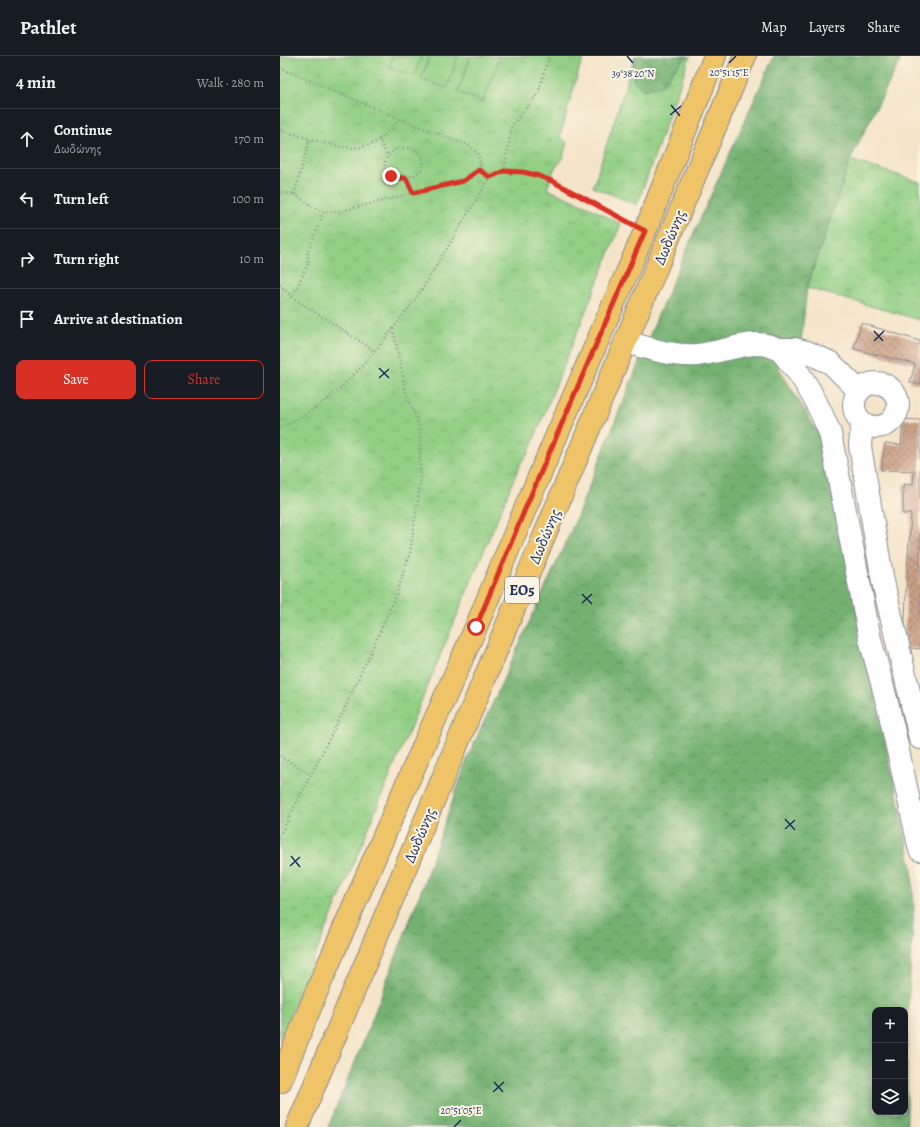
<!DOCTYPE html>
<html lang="en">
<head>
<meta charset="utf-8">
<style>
  :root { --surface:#171b24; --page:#242831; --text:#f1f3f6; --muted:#9ea1a6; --line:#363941; --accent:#d93025 }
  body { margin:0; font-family:Alegreya,serif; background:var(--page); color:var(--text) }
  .controls { position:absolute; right:12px; bottom:12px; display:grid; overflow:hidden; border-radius:8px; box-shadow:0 2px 10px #0003 }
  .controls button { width:36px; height:36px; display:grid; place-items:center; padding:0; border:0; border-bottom:1px solid var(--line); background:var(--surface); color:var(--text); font:20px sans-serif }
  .stop { position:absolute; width:12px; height:12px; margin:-9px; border:3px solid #d93025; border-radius:50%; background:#fff }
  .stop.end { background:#d93025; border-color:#fff; box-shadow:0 1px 4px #0008 }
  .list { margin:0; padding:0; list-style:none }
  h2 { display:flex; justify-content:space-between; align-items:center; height:52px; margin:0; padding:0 16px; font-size:17px }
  h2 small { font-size:13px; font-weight:400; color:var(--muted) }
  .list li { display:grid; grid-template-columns:26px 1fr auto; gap:12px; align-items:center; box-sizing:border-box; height:60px; padding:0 16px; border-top:1px solid var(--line) }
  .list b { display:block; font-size:15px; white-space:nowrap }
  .list p { margin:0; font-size:13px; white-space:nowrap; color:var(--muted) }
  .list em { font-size:13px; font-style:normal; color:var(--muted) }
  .actions { display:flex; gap:8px; padding:12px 16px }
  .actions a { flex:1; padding:9px 0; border:1px solid var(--accent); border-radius:8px; text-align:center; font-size:14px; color:var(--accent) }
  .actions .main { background:var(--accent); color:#fff }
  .icon { flex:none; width:22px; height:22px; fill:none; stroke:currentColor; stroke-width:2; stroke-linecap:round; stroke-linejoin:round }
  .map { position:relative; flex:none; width:640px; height:1071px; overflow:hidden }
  header { display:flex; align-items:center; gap:24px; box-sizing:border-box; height:56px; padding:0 20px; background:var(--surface); border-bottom:1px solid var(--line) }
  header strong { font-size:19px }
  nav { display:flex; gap:22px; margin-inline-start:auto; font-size:14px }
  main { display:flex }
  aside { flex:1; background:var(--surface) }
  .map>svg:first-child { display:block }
  .grass { fill:url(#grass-tufts); stroke:#567f71 }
  .forest { fill:url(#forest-crowns); stroke:#487068; fill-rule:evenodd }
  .garden { fill:#92cf84; stroke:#567f71 }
  .building { fill:url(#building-cross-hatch) }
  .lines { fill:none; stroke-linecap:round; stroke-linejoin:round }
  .minor-casing { stroke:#888a94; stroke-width:24 }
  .major-casing { stroke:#888a94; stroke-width:24 }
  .path { stroke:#888a94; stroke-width:2.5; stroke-dasharray:1 3; stroke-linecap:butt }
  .minor { stroke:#fff; stroke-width:22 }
  .major { stroke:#efc469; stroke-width:22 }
  .route { stroke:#d93025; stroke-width:5 }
  .ticks { fill:none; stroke:#1b2f5e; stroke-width:1.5 }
  .labels { text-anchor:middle; stroke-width:4; stroke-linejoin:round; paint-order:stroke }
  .shield { fill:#fcf5e5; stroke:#5e6a86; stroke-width:1 }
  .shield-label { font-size:15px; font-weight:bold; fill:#1b2f5e }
  .street-label { font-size:16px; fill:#1b2f5e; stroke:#fcf5e5 }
  .ticks-label { font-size:10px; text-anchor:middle; fill:#1b2f5e; stroke:#fcf5e5; stroke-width:4; stroke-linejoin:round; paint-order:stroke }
</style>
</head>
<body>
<header>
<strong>Pathlet</strong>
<nav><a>Map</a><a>Layers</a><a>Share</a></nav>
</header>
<main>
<aside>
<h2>4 min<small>Walk · 280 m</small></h2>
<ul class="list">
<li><svg class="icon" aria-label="ahead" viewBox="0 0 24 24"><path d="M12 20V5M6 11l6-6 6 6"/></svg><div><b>Continue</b><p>Δωδώνης</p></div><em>170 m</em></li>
<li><svg class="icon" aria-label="left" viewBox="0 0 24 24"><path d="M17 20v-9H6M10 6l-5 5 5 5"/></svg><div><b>Turn left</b></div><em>100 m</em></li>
<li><svg class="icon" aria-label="right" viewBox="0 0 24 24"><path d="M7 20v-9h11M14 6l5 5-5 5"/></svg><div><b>Turn right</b></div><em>10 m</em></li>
<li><svg class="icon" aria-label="arrive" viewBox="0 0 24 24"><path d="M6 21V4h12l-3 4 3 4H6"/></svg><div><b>Arrive at destination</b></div></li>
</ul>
<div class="actions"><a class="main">Save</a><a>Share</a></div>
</aside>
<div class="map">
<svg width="640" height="1071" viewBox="0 0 640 1071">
  <defs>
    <pattern id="grass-tufts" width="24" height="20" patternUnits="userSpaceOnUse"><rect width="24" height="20" fill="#92cf84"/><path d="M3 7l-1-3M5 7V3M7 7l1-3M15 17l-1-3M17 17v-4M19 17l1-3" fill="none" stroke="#7db274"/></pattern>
    <pattern id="forest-crowns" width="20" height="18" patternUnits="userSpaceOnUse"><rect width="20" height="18" fill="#75b272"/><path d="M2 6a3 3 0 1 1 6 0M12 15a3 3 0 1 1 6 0" fill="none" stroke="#5f9161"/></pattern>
    <pattern id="building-cross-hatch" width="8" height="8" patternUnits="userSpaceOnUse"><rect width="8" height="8" fill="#cba086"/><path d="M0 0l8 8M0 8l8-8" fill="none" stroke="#a48371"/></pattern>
  </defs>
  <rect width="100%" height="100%" fill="#fcf5e5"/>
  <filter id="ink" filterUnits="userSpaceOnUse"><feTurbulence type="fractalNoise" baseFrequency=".025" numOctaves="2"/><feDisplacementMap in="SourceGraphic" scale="8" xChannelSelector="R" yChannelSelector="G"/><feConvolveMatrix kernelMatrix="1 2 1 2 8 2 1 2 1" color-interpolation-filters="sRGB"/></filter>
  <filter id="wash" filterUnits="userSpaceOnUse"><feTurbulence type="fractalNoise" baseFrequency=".012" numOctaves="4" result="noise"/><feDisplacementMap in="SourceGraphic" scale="16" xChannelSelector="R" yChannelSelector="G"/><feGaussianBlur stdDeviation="0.9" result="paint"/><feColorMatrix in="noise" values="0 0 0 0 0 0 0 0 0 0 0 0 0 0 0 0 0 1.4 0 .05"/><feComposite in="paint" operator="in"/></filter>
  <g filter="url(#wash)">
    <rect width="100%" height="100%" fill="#f4e4c9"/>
    <path class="grass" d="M0 0H305L300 10 280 80 287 87 283 101 279 108 275 111 267 133 307 150 341 168 248 398 241 406 0 984Z
      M355 0 353 24 381 30C389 20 398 4 410 0L357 149 313 131Z
      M570 104 640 126V264L527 232Z"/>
    <path class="forest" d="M355 0H408L401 6 381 30 363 34 353 24Z
      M494 0H621L619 7 570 104 527 232 521 286 494 304 540 380 610 709 616 733 632 813 634 850 627 972V1071H48L86 979 139 840 188 701 291 475 378 259 421 161ZM595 954H625V1056H595Z"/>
    <path class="garden" d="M113 0H142L134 20 109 11Z
      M150 0H178L167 32 141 23Z
      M191 0H220L203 46 178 36Z"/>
    <g id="blocks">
      <path class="building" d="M581 267 640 285V329L630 326 635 308 574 293Z
        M623 363 640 364V593L624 591 627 513 631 458H623V428L633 429 634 415 601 414 605 387 621 389Z"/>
    </g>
  </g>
  <g filter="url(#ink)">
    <use href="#blocks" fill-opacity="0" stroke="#888a94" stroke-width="1"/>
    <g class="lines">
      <defs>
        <path id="minor" d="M345 286C369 292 393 301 417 299 436 297 454 290 474 288 481 288 491 289 497 293 501 295 505 300 508 304 527 325 539 351 550 377L590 583 609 654 640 794
          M499 293H514L527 296 551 307 579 335
          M574 349a22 22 0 1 1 44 0a22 22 0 1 1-44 0Z
          M582 367 580 390 603 526 640 682"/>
        <path id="major" d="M0 1026 36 937 116 752 196 571 248 446 365 175 435 0
          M17 1071 465 0"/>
      </defs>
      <use href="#minor" class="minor-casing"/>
      <use href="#major" class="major-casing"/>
      <path class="path" d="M0 12 120 63 188 89 198 98 201 110 199 114 183 125 61 155 44 156 35 152 14 138 0 137
        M0 74 30 83
        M99 83 107 99
        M224 115 232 69 258 38 269 0
        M126 121C152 119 147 89 122 92 105 94 97 116 114 122 118 123 122 122 126 121L133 137
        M210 121C214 119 219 115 224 115 258 111 318 150 349 166
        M14 138 30 83C52 89 79 99 100 83 107 77 113 70 120 63
        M44 156 29 193 27 198 29 206 12 241 95 295
        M0 229 12 241
        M113 273 141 235 210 121 199 114
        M0 371 1 372C17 363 36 353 50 341 74 321 94 297 113 273L126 336 139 369 141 423 130 497 116 539 98 580 62 658 0 779
        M0 700 30 718"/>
      <use href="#minor" class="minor"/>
      <use href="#major" class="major"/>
    </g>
  </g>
  <g class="lines" filter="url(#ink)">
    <path class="route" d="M111 120 114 122H126L133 137 183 125 199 114 210 121 224 115 243 116 256 119 272 125 365 175 248 446 196 571"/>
  </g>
  <path class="ticks" d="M347 0 353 7M449 7 456 0M391 49 400 60M390 59 401 50M594 275 603 285M594 285 604 275M99 312 109 322M99 322 109 313M302 538 312 548M302 547 312 538M505 763 515 774M505 773 515 764M11 800 20 811M10 810 20 801M214 1026 223 1036M213 1036 224 1026M174 1071 181 1064"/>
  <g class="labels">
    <rect class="shield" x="225" y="521" width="34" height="26" rx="3"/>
    <g class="shield-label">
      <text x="242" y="539">ΕΟ5</text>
    </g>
    <g class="street-label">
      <text transform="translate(389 181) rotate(-67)" y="6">Δωδώνης</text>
      <text transform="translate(264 480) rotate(-67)" y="6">Δωδώνης</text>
      <text transform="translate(139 779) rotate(-67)" y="6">Δωδώνης</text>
    </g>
  </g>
  <g class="ticks-label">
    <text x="449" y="20">20°51'15"E</text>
    <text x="353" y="21">39°38'20"N</text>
    <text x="181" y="1058">20°51'05"E</text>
  </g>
</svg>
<div class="controls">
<button>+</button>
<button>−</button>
<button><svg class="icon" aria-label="layers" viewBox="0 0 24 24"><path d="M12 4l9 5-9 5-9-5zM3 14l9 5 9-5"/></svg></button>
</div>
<div class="stop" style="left:196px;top:571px"></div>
<div class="stop end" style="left:111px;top:120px"></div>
</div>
</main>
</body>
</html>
